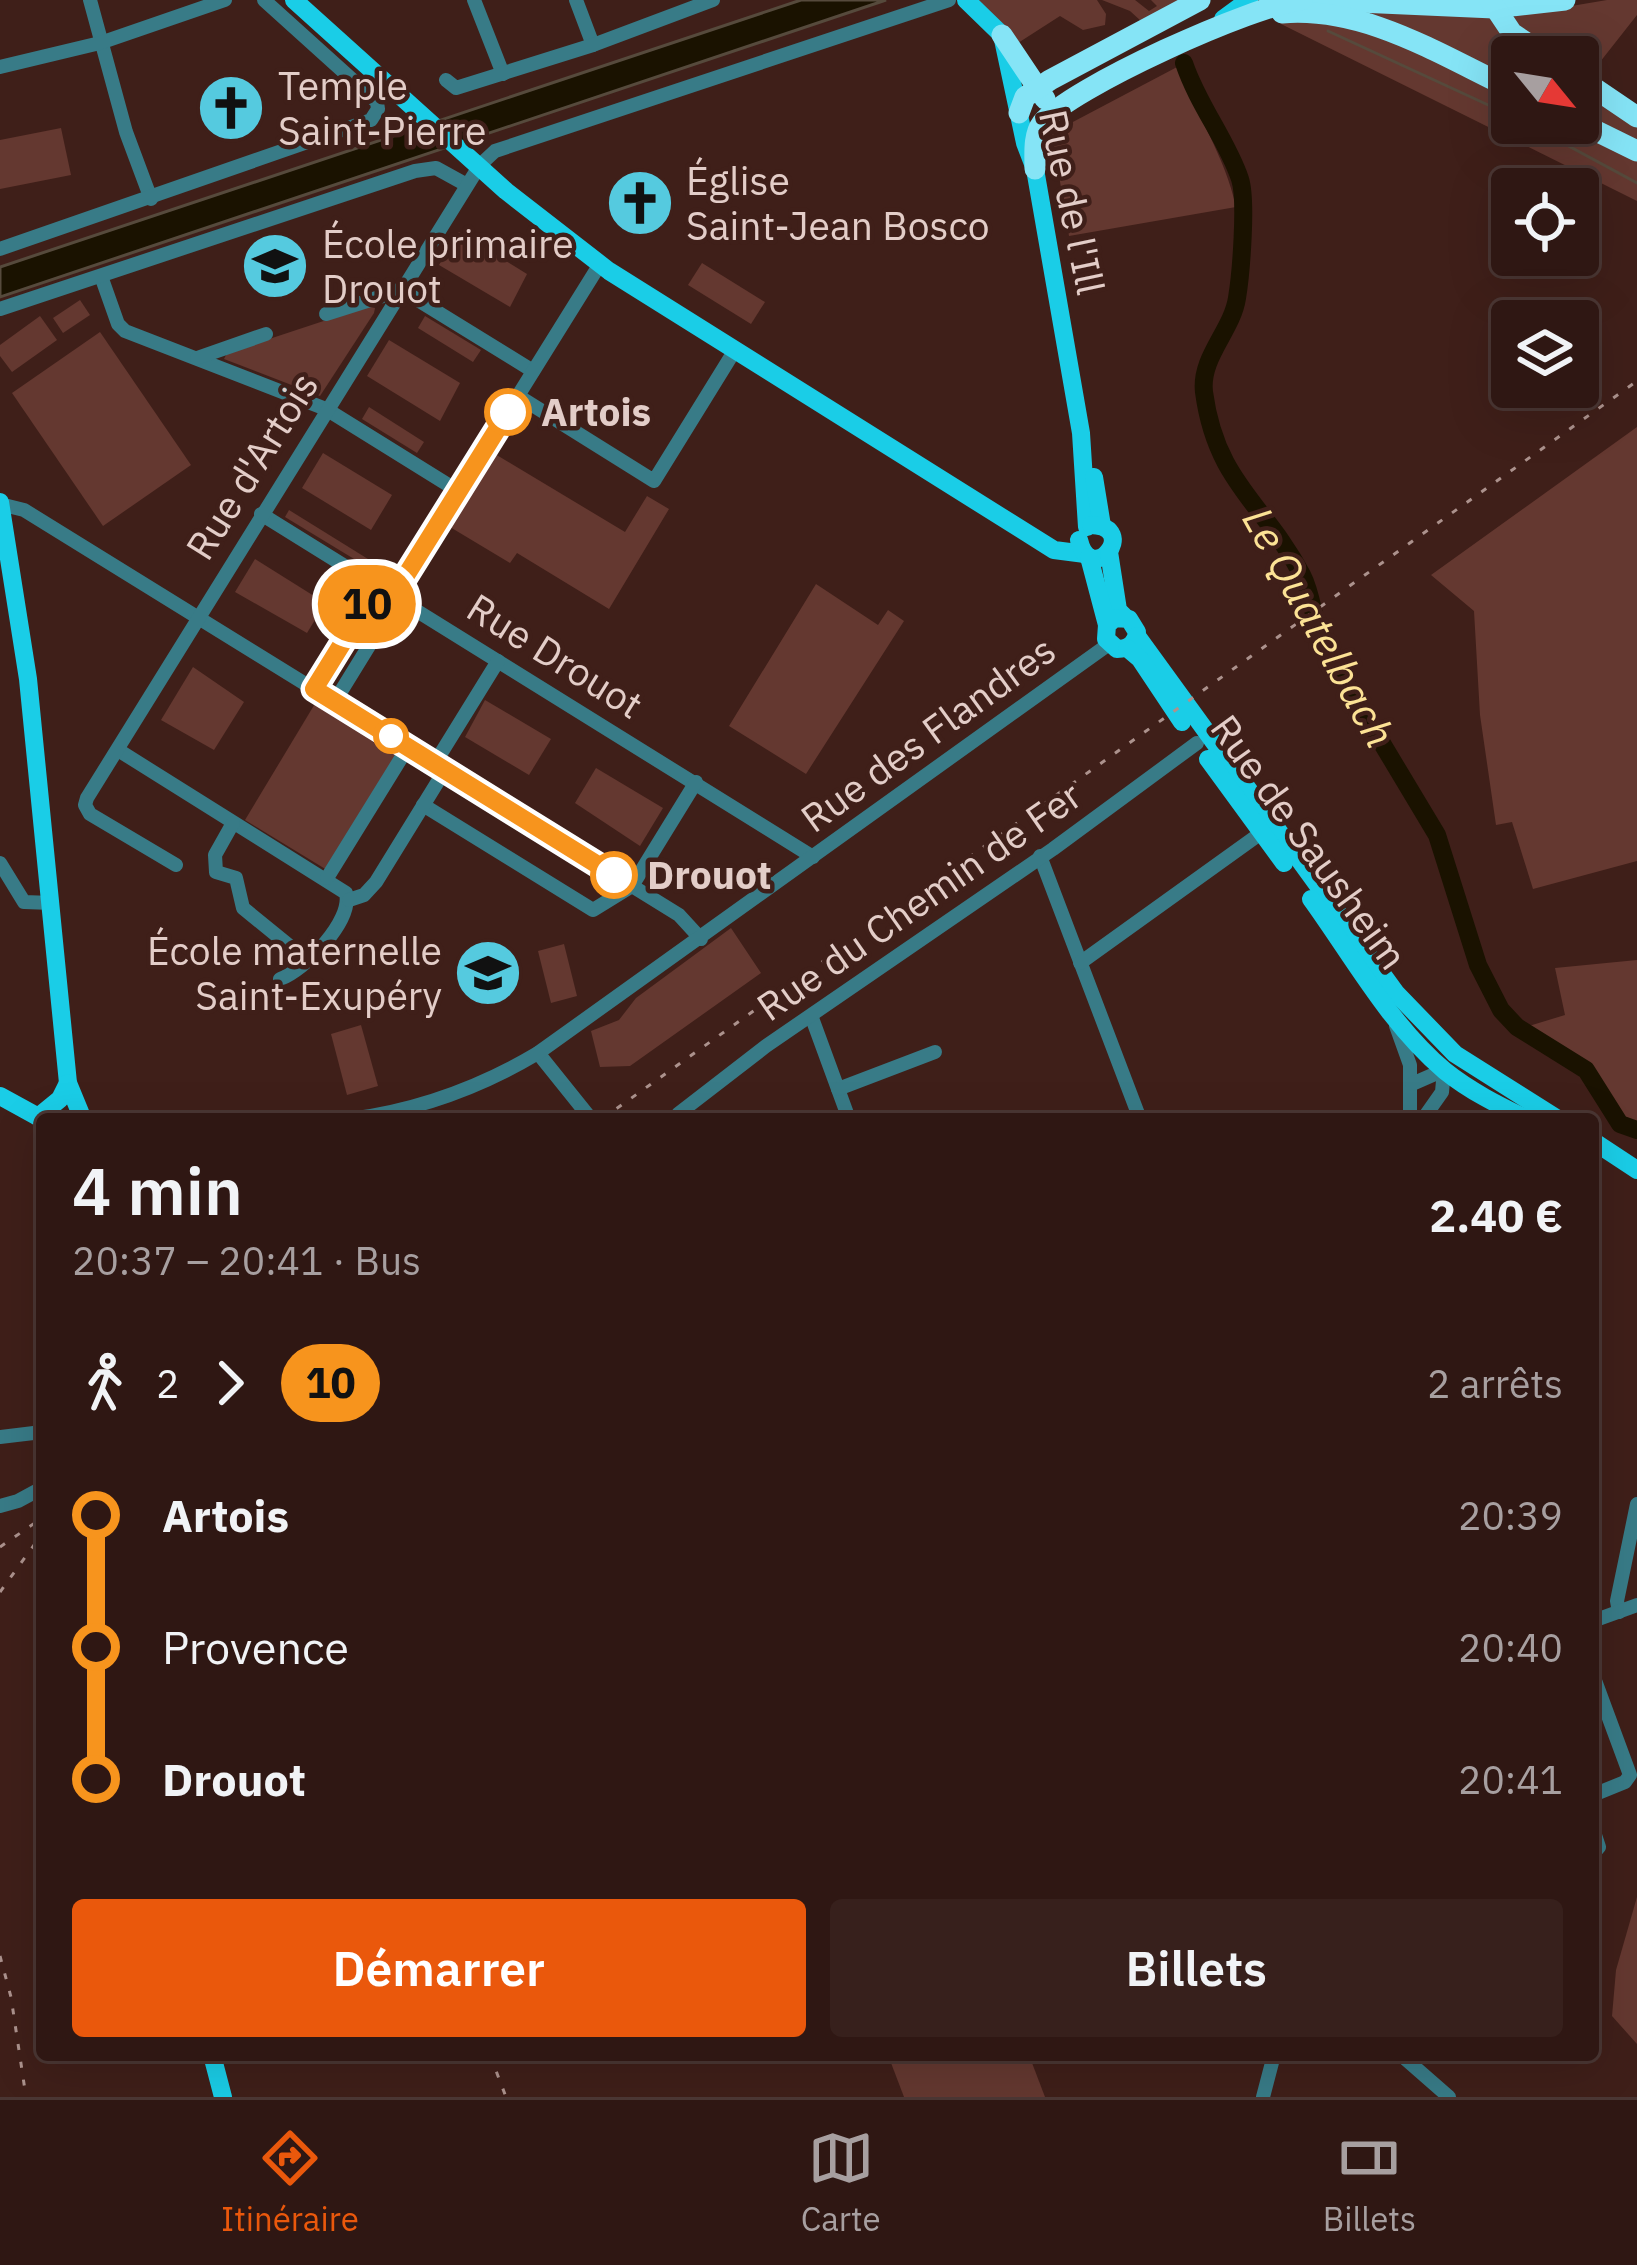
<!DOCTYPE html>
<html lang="fr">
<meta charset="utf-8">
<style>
body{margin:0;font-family:"IBM Plex Sans",sans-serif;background:#37201c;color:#f1f3f6;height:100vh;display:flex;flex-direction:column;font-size:45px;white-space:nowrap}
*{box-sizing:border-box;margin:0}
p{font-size:39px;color:#a79fa0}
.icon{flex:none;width:66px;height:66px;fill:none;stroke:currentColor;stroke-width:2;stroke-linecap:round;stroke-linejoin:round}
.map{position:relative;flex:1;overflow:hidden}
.side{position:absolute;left:36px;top:1113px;width:1563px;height:948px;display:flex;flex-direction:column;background:#2f1713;border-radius:12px;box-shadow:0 12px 48px #0002,0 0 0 3px #4a3633}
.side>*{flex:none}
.badge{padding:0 24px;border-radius:39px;font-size:42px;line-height:78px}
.needle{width:78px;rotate:120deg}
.controls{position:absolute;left:1491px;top:36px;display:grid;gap:24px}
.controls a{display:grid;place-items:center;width:108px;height:108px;border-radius:12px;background:#2f1713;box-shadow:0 12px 48px #0002,0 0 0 3px #4a3633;font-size:60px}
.map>.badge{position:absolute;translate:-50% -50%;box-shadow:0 0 0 6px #fff}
.legs{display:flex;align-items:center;gap:18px;height:132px;padding:0 36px;font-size:39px}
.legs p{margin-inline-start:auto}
.overview{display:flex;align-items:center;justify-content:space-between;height:204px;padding:0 36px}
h1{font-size:66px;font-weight:600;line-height:90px}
.primary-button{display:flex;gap:24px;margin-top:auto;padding:24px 36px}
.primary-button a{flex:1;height:138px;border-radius:12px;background:#ea580c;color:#fff;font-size:48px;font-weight:600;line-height:138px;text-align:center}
.primary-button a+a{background:#37201c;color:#f1f3f6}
ul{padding:0 36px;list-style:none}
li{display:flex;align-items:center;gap:42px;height:132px;font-size:45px}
li i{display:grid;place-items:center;width:18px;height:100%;margin:0 15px;background:currentColor}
li i::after{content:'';width:30px;height:30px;margin:-15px;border:9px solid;border-radius:50%;background:#2f1713}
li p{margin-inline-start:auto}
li:first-child i{background:linear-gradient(#0000 50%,currentColor 0)}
li:last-child i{background:linear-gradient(currentColor 50%,#0000 0)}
.dock{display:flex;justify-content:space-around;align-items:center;height:168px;border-top:3px solid #4a3633;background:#2f1713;font-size:33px;color:#a79fa0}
.dock a{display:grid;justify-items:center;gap:6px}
.dock .current{color:#ea580c}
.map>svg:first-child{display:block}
.green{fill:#643830}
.water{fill:#1a1200;stroke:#564a3c;stroke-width:3}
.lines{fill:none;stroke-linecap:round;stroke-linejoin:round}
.stream{stroke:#564a3c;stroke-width:3}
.river{stroke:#1a1200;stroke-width:18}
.minor{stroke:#387b87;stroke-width:14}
.major{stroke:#1acde7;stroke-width:18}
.highway{stroke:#85e4f6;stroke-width:21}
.rail{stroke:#ac928d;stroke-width:3;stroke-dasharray:6 12;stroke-linecap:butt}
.line-1-casing{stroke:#fff;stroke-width:27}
.line-1{stroke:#f7941d;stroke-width:18}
.stop-1-dot{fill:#fff;stroke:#f7941d;stroke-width:6}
.labels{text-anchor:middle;stroke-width:9;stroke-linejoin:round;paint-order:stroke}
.poi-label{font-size:39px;fill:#e3cdc8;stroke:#3f1f19;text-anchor:start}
.street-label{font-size:39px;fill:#e3cdc8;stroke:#3f1f19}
.stop-label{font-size:39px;font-weight:bold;fill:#e3cdc8;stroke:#3f1f19;text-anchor:start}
.water-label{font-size:42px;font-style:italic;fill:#fce295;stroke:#3f1f19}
</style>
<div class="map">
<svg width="1637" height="2097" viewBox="0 0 1637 2097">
<rect width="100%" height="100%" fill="#3f1f19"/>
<g class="green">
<path d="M 976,0 L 1097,0 L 1106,14 L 1105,25 L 1083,30 L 1060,16 L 1018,43 Z"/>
<path d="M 1102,0 L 1135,0 L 1149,11 L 1157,6 L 1151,0 L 1183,0 L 1141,21 L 1130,11 Z"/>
<path d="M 1607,0 L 1637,0 L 1637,15 L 1589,76 L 1578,69 L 1578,57 L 1560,57 L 1513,25 L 1512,18 L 1518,15 Z"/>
<path d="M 1371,10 L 1490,15 L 1536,57 L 1512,57 L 1512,84 L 1371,15 Z"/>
<path d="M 1287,16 L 1361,26 L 1512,97 L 1512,123 L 1565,123 L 1637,158 L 1637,201 L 1279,23 Z"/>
<path d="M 1179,66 C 1196,115 1225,156 1236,207 L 1069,236 L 1052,133 Z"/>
<path d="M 1578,85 L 1637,125 L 1637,146 L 1578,117 Z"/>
<path d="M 61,128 L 71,175 L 0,189 L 0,140 Z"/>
<path d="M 459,232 L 527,274 L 510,307 L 439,265 Z"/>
<path d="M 702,263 L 765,302 L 751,324 L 688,285 Z"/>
<path d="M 80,300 L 90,315 L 63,333 L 53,318 Z"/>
<path d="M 369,306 L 375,308 L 374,313 L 320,396 L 224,359 L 227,353 Z"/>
<path d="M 40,316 L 57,340 L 12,372 L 0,356 L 0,345 Z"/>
<path d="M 425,316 L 481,350 L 473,362 L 418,328 Z"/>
<path d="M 100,332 L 191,465 L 103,526 L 12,393 Z"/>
<path d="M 389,340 L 460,383 L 440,421 L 367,376 Z"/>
<path d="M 369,407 L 424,442 L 417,453 L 362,419 Z"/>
<path d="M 1637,427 L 1637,861 L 1533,889 L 1512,822 L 1496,825 L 1480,715 L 1474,611 L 1431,575 Z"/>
<path d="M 323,453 L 392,495 L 371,530 L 302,488 Z"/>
<path d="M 495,454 L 625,532 L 647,496 L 669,509 L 609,609 L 517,553 L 510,563 L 450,527 Z"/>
<path d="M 289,510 L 368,559 L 364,565 L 285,517 Z"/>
<path d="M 255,559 L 322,601 L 324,605 L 307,633 L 235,592 Z"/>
<path d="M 816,584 L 878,625 L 888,610 L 904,621 L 806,774 L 729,726 Z"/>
<path d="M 193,667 L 244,702 L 214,750 L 161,720 Z"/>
<path d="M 485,700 L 551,739 L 529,775 L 465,737 Z"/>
<path d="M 316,702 L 399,752 L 327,870 L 245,820 Z"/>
<path d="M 596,768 L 663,808 L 640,846 L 575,803 Z"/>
<path d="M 731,928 L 761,973 L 630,1066 L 600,1067 L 591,1031 L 619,1020 L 636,998 Z"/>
<path d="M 564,944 L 577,996 L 551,1003 L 538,951 Z"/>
<path d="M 1637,960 L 1637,1122 L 1623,1120 L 1591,1066 L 1522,1028 L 1565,1015 L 1555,968 Z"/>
<path d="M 361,1025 L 378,1086 L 347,1095 L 331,1034 Z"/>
<path d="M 1637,1897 L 1637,2044 L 1612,2016 L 1616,1970 Z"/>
<path d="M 888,2055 L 1029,2055 L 1045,2097 L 904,2097 Z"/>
</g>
<path class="water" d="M 801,0 L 886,0 L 0,297 L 0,267 Z"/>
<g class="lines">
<g class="stream">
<path d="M 1328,31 L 1512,116"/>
<path d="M 1526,123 L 1637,183"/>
</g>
<path class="river" d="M 1184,63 C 1198,105 1227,140 1240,179 C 1247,200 1241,274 1237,298 C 1232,331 1200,357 1204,392 C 1216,483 1265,504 1302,575 C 1313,596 1313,622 1323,645 L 1437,835 L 1478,965 L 1501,1010 L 1517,1027 L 1586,1070 L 1620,1124 L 1637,1130"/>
<g class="minor">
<path d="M 90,0 L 126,132 L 151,199"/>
<path d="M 474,0 L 503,74"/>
<path d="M 576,0 L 593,45"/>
<path d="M 0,67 L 100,43 L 225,0"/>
<path d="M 446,80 L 456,88 L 593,45 L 713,0"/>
<path d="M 0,249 L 371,120 L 378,109 L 377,102 L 264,0"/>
<path d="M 101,276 L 118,324 L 125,331 L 326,409 L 458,491"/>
<path d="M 400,289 L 533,371"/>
<path d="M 0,309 L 415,171 L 436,168 L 465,184"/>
<path d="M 326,314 L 386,295 L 394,298"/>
<path d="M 197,358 L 266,334"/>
<path d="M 518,396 L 654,481 L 735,350"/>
<path d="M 0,504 L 24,510 L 679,915 L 701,939"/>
<path d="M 261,514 L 813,857"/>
<path d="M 314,689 L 368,602 L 400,585 L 600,264"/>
<path d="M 335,701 L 388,615 L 391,593"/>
<path d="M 118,750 L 346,893 C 353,921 305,970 280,979"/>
<path d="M 435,763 L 498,661"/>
<path d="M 423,805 L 593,910 L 632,886 L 696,782"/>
<path d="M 233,823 L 215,855 L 216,872 L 236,878 L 243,908 L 308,961"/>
<path d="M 1040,856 L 1140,1119"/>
<path d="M 0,863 L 24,902 L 52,903"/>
<path d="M 176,865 L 90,814 L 85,805 L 87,798 L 480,165 L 495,151 L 949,0"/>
<path d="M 327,878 L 408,747"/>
<path d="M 349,900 L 364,895 L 376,882 L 445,770"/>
<path d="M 1080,963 L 1261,833"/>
<path d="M 812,1018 L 849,1119"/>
<path d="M 1396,1026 L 1410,1065 L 1410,1119"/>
<path d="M 538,1053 L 591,1119"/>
<path d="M 1412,1084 L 1444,1070"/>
<path d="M 838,1089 L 935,1052"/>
<path d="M 678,1114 L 766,1046 L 1053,849 L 1197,743"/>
<path d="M 350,1119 C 419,1110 479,1088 538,1053 L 1109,644"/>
<path d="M 1423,1119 L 1442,1092 L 1444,1070"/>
<path d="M 0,1437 L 42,1432"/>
<path d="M 0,1506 L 18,1501 L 42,1488"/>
<path d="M 1619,1612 L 1617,1601 L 1637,1504"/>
<path d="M 1593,1621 L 1637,1605"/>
<path d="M 1593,1675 L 1630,1775 L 1625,1782 L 1593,1795"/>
<path d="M 1593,1829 L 1599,1847 L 1593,1854"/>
<path d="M 1401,2055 L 1449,2097"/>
<path d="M 1263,2097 L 1274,2055"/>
</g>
<g class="major">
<path d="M 294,0 L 506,191 L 609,271 L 1054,550 L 1085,554"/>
<path d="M 966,0 L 1002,35 L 1025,143 L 1035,169 L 1081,433 L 1087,527"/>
<path d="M 1223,19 L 1249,0"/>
<path d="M 1094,477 L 1102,526"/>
<path d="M 0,502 L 28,679 L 68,1083 L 82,1117"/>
<path d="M 1079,540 C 1091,589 1141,527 1091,525"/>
<path d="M 1109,552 L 1118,610 L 1125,617"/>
<path d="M 1089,557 L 1107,625 L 1106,639 L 1117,649 C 1129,649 1136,643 1137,632 L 1129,619 L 1115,618 L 1107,625"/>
<path d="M 1137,636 L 1396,993 L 1455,1054 L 1558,1119"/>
<path d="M 1127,648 L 1140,659 L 1182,722"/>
<path d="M 1208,759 L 1284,863"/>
<path d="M 1311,899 C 1353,957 1390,1025 1445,1071 C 1470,1091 1498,1105 1527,1119"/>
<path d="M 0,1096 L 42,1119"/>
<path d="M 38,1117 L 60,1099 L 68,1083"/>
<path d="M 1593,1141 L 1637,1170"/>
<path d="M 212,2055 L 223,2097"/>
</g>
<g class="highway">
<path d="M 1314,0 L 1494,8 L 1565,0"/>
<path d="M 1490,0 L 1512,33 L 1548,57"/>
<path d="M 1282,13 C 1365,6 1440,55 1512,89"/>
<path d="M 1002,35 L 1045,99"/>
<path d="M 1578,77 L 1637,117"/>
<path d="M 1019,113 L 1025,97 L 1050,80 L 1200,0"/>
<path d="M 1578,122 L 1637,151"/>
<path d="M 1035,169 C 1035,155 1033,135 1042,123 C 1069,88 1256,4 1302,0"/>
</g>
<g class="rail">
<path d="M 602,1119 L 1637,381"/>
<path d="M 0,1547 L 42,1518"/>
<path d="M 0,1592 L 42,1534"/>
<path d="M 0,1956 L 11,1997 L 26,2097"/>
<path d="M 490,2055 L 506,2097"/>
</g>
</g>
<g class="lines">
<defs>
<path id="line-1" d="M 508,412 L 400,585 L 368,602 L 314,689 L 614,875"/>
</defs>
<use href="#line-1" class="line-1-casing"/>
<use href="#line-1" class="line-1"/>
</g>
<defs>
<symbol id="church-disc" viewBox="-11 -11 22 22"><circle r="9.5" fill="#55cadf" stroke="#3f1f19"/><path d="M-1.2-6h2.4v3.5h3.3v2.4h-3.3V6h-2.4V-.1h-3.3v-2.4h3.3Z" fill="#111"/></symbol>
<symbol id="school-disc" viewBox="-11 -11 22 22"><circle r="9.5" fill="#55cadf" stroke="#3f1f19"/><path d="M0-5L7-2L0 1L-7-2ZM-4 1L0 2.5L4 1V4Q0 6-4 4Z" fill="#111"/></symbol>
</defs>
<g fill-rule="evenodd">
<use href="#church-disc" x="193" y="70" width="76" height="76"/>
<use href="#church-disc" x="602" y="165" width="76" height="76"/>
<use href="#school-disc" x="237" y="228" width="76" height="76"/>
<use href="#school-disc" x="450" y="935" width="76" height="76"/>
</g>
<g class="stop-1-dot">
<circle cx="508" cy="412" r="21"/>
<circle cx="391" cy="736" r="15"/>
<circle cx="614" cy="875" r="21"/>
</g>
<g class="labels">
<g class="poi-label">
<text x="278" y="100">Temple<tspan x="278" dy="45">Saint-Pierre</tspan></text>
<text x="686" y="195">Église<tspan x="686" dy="45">Saint-Jean Bosco</tspan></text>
<text x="322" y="258">École primaire<tspan x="322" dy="45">Drouot</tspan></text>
<text x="442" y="965" text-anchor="end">École maternelle<tspan x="442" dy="45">Saint-Exupéry</tspan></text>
</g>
<g class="street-label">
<text transform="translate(1072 202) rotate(78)" y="14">Rue de l'Ill</text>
<text transform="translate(252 466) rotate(-58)" y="14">Rue d'Artois</text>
<text transform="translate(555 656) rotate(32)" y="14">Rue Drouot</text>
<text transform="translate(928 734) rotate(-36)" y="14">Rue des Flandres</text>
<text transform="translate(1309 842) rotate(54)" y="14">Rue de Sausheim</text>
<text transform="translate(919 901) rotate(-35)" y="14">Rue du Chemin de Fer</text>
</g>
<g class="stop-label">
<text x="541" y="426">Artois</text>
<text x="647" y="889">Drouot</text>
</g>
<g class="water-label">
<text transform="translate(1319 627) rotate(61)" y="15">Le Quatelbach</text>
</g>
</g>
</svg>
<div class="controls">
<a><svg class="needle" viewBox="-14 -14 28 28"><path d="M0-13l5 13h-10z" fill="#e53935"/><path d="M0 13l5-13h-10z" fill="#a79fa0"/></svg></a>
<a><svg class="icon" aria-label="locate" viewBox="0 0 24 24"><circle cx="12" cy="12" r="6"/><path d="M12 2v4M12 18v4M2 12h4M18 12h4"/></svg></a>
<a><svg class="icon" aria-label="layers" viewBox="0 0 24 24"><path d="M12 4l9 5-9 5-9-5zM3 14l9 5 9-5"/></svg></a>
</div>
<b class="badge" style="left:367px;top:604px;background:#f7941d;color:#111">10</b>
<section class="side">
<div class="overview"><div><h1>4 min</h1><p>20:37 – 20:41 · Bus</p></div><b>2.40 €</b></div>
<div class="legs"><svg class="icon" aria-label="walk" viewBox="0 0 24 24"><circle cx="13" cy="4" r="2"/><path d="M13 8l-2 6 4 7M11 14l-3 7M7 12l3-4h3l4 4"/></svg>2<svg class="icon" aria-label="forward" viewBox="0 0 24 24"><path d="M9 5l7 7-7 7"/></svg><b class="badge" style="background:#f7941d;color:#111">10</b><p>2 arrêts</p></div>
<ul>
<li><i style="color:#f7941d"></i><b>Artois</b><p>20:39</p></li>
<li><i style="color:#f7941d"></i><span>Provence</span><p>20:40</p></li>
<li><i style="color:#f7941d"></i><b>Drouot</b><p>20:41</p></li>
</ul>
<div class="primary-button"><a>Démarrer</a><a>Billets</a></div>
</section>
</div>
<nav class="dock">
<a class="current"><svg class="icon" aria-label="directions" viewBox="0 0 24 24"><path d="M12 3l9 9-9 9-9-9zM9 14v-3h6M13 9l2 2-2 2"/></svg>Itinéraire</a>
<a><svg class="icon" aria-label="map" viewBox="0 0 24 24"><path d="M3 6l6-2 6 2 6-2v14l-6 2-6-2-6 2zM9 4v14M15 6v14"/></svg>Carte</a>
<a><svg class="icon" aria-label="tickets" viewBox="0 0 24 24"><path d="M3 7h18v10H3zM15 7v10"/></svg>Billets</a>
</nav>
